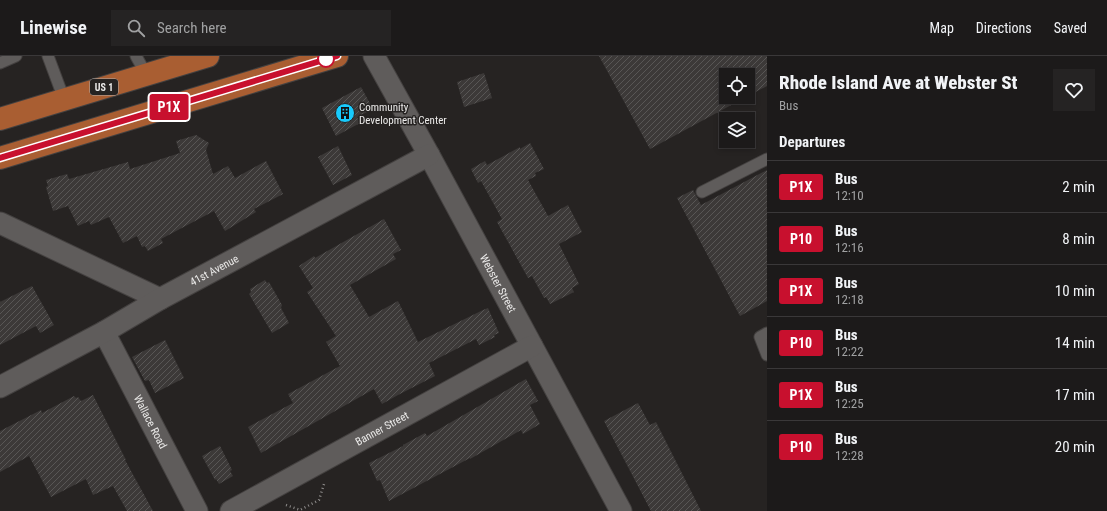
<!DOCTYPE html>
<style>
body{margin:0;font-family:"Roboto Condensed",sans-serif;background:#252323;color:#f1f3f6;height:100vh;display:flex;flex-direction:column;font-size:15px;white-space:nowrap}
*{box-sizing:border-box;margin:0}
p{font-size:13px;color:#a0a1a2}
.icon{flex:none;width:22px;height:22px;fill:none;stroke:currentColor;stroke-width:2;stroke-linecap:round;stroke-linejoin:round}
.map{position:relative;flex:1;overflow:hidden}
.side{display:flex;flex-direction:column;background:#1c1a1a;width:340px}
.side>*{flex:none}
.badge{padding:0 8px;border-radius:3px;font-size:14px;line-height:26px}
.tools{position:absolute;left:719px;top:12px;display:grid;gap:8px}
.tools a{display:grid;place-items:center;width:36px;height:36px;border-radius:0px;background:#1c1a1a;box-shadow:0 2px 6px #0003,0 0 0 1px #3a3839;font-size:20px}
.map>.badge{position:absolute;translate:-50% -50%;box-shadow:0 0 0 2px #fff}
h2{padding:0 12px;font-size:15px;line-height:36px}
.round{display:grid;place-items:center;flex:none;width:42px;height:42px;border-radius:0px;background:#252323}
.overview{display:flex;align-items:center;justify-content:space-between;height:68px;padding:0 12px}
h1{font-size:19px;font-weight:800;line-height:30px}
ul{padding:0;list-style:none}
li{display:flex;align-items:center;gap:12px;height:52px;padding:0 12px;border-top:1px solid #3a3839}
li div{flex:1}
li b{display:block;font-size:15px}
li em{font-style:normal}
li .badge{min-width:44px;font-weight:700;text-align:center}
header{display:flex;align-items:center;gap:24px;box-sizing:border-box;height:56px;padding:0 20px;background:#1c1a1a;border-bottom:1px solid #3a3839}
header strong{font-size:19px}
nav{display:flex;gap:22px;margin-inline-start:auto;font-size:14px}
.search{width:280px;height:36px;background:#252323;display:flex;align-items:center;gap:10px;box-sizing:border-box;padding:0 14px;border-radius:0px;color:#a0a1a2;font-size:15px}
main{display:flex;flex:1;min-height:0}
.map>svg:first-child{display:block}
.building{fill:url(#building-hatch)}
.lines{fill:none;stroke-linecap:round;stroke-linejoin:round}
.service-casing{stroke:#444140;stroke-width:13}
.minor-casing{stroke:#444140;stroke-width:23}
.primary-casing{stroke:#444140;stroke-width:24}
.path{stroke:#8e8c8b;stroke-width:2.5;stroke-dasharray:1 3;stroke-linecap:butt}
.service{stroke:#5f5c5b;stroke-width:11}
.minor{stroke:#5f5c5b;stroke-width:21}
.primary{stroke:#a95e32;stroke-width:22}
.line-casing{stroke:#fff;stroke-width:9}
.line{stroke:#c8102e;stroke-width:6}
.stop-dot{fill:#fff;stroke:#c8102e;stroke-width:2}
.labels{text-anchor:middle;stroke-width:3;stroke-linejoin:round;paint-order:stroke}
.shield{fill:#262322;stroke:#b0aead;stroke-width:1}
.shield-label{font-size:10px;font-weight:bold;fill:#ebeae9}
.poi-label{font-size:11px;fill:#ebeae9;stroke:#262322;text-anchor:start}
.street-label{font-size:11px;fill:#ebeae9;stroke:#262322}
</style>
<header>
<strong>Linewise</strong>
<div class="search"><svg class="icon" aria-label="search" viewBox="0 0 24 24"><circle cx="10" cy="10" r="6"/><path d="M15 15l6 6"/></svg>Search here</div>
<nav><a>Map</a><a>Directions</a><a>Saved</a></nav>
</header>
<main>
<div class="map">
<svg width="767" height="455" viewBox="0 0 767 455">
<defs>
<pattern id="building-hatch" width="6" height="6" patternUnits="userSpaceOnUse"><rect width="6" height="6" fill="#3c3938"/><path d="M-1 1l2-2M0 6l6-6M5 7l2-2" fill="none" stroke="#585655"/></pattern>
</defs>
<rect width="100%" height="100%" fill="#262322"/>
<g class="building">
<path d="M 599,0 L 767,0 L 767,30 L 748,40 L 748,19 L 726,19 L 726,41 L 746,41 L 650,93 Z"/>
<path d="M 484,17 L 492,42 L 464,51 L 457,26 Z"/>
<path d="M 361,31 L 373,53 L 357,61 L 360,67 L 336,80 L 322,52 Z"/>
<path d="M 196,79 L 209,87 L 206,94 L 213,118 L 228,110 L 235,122 L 266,105 L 283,138 L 254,153 L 256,156 L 225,175 L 214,155 L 161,183 L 163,187 L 148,195 L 145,190 L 142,191 L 137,180 L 123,187 L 109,161 L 91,169 L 89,165 L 78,170 L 68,150 L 53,155 L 46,131 L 48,130 L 46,124 L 67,118 L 69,123 L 128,106 L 130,113 L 180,97 L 176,85 Z"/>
<path d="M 530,87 L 544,113 L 535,117 L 536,120 L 528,124 L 548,160 L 568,149 L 582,176 L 559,188 L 579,228 L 572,232 L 574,236 L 550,248 L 546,241 L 544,242 L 532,220 L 528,222 L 497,166 L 502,163 L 481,125 L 478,127 L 471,113 L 485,105 L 487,109 L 520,91 L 520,93 Z"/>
<path d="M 338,90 L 352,119 L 333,129 L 318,101 Z"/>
<path d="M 767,114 L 767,245 L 740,260 L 677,142 L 693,134 L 701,149 Z"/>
<path d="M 384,163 L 401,194 L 393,198 L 396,203 L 350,229 L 369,261 L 398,245 L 418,286 L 483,254 L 488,252 L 499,277 L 494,279 L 495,281 L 479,289 L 476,283 L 429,307 L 435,320 L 398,339 L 382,348 L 374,333 L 261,397 L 248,371 L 293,347 L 288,338 L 340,310 L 326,286 L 336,280 L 307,236 L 313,232 L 299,210 L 314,200 L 315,202 Z"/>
<path d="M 265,224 L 267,227 L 269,226 L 282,249 L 281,252 L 289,267 L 272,277 L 249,238 L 251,236 L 250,233 Z"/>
<path d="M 32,230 L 54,269 L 40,277 L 36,270 L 0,289 L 0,246 Z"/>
<path d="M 165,284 L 184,322 L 155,337 L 149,324 L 145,325 L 132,301 Z"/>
<path d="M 526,323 L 538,345 L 530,349 L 540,368 L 523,378 L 521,374 L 470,403 L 470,402 L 389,445 L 380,424 L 377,425 L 369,407 L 403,390 L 403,389 L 425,377 L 427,380 Z"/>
<path d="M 93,339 L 126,404 L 125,404 L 153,455 L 127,455 L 113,430 L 93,439 L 86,423 L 51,441 L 29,400 L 0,416 L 0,375 L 41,354 L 42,357 L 74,340 L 76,342 L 78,341 L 81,345 Z"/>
<path d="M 638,347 L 650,369 L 656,366 L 701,455 L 651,455 L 604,365 Z"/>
<path d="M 220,390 L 232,414 L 230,415 L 233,420 L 219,428 L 216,423 L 215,424 L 202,400 Z"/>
</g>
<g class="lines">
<defs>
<g id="service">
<path d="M 48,0 L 64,43"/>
<path d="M 136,0 L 146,18"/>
<path d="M 0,7 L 16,0"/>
<path d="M 702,136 L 767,103"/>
<path d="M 767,277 L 760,281 L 767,299"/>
</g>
<g id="minor">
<path id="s1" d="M 374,0 L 429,99 L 621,455"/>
<path d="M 0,167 L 160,243"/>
<path id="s2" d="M 104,276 L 197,455"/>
<path id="s3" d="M 0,331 L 104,276 L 160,243 L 429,99"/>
<path id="s4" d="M 231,455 L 532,290"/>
</g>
<g id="primary">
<path d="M 0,63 L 208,0"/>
<path d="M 0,102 L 337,0"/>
</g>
</defs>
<use href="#service" class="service-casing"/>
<use href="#minor" class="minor-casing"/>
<use href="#primary" class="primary-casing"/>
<path class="path" d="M 286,449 L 300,454 L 319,444 L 324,428"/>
<use href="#service" class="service"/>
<use href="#minor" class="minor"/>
<use href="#primary" class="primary"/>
</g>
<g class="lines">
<defs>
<path id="line" d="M 0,102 L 337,0"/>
</defs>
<use href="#line" class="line-casing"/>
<use href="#line" class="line"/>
</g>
<defs>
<symbol id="building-disc" viewBox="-11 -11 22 22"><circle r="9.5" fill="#18cafc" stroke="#262322"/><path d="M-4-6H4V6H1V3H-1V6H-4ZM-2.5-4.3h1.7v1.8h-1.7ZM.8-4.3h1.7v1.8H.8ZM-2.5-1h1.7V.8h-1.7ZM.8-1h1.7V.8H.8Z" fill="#111"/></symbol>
</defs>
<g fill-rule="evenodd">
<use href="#building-disc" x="334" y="46" width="22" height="22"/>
</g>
<circle class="stop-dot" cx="326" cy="3" r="8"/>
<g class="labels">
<rect class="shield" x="90" y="23" width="28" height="16" rx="3"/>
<g class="shield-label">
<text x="104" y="35">US 1</text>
</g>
<g class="poi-label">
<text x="359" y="55">Community<tspan x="359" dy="13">Development Center</tspan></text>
</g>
<g class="street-label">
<text dy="4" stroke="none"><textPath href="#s3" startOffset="244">41st Avenue</textPath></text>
<text dy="4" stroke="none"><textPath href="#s1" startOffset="259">Webster Street</textPath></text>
<text dy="4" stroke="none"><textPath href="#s2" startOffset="101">Wallace Road</textPath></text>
<text dy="4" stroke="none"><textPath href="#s4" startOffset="172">Banner Street</textPath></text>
</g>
</g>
</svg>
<div class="tools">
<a><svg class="icon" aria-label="locate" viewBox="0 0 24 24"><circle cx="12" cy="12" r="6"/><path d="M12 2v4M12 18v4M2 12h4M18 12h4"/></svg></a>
<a><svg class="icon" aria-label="layers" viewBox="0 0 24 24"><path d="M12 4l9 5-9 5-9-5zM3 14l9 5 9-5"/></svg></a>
</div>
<b class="badge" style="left:169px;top:51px;background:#c8102e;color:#fff">P1X</b>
</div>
<section class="side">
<div class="overview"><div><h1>Rhode Island Ave at Webster St</h1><p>Bus</p></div><a class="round"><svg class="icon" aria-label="heart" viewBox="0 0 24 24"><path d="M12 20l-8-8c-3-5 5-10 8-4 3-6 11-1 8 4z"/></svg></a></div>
<h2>Departures</h2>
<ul>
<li><span class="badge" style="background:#c8102e;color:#fff">P1X</span><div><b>Bus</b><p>12:10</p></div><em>2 min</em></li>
<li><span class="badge" style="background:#c8102e;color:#fff">P10</span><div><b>Bus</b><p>12:16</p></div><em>8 min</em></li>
<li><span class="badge" style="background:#c8102e;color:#fff">P1X</span><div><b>Bus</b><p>12:18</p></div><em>10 min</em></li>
<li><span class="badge" style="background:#c8102e;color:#fff">P10</span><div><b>Bus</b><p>12:22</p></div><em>14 min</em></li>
<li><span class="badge" style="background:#c8102e;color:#fff">P1X</span><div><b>Bus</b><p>12:25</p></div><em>17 min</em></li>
<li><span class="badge" style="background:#c8102e;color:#fff">P10</span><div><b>Bus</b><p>12:28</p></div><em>20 min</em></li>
</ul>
</section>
</main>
